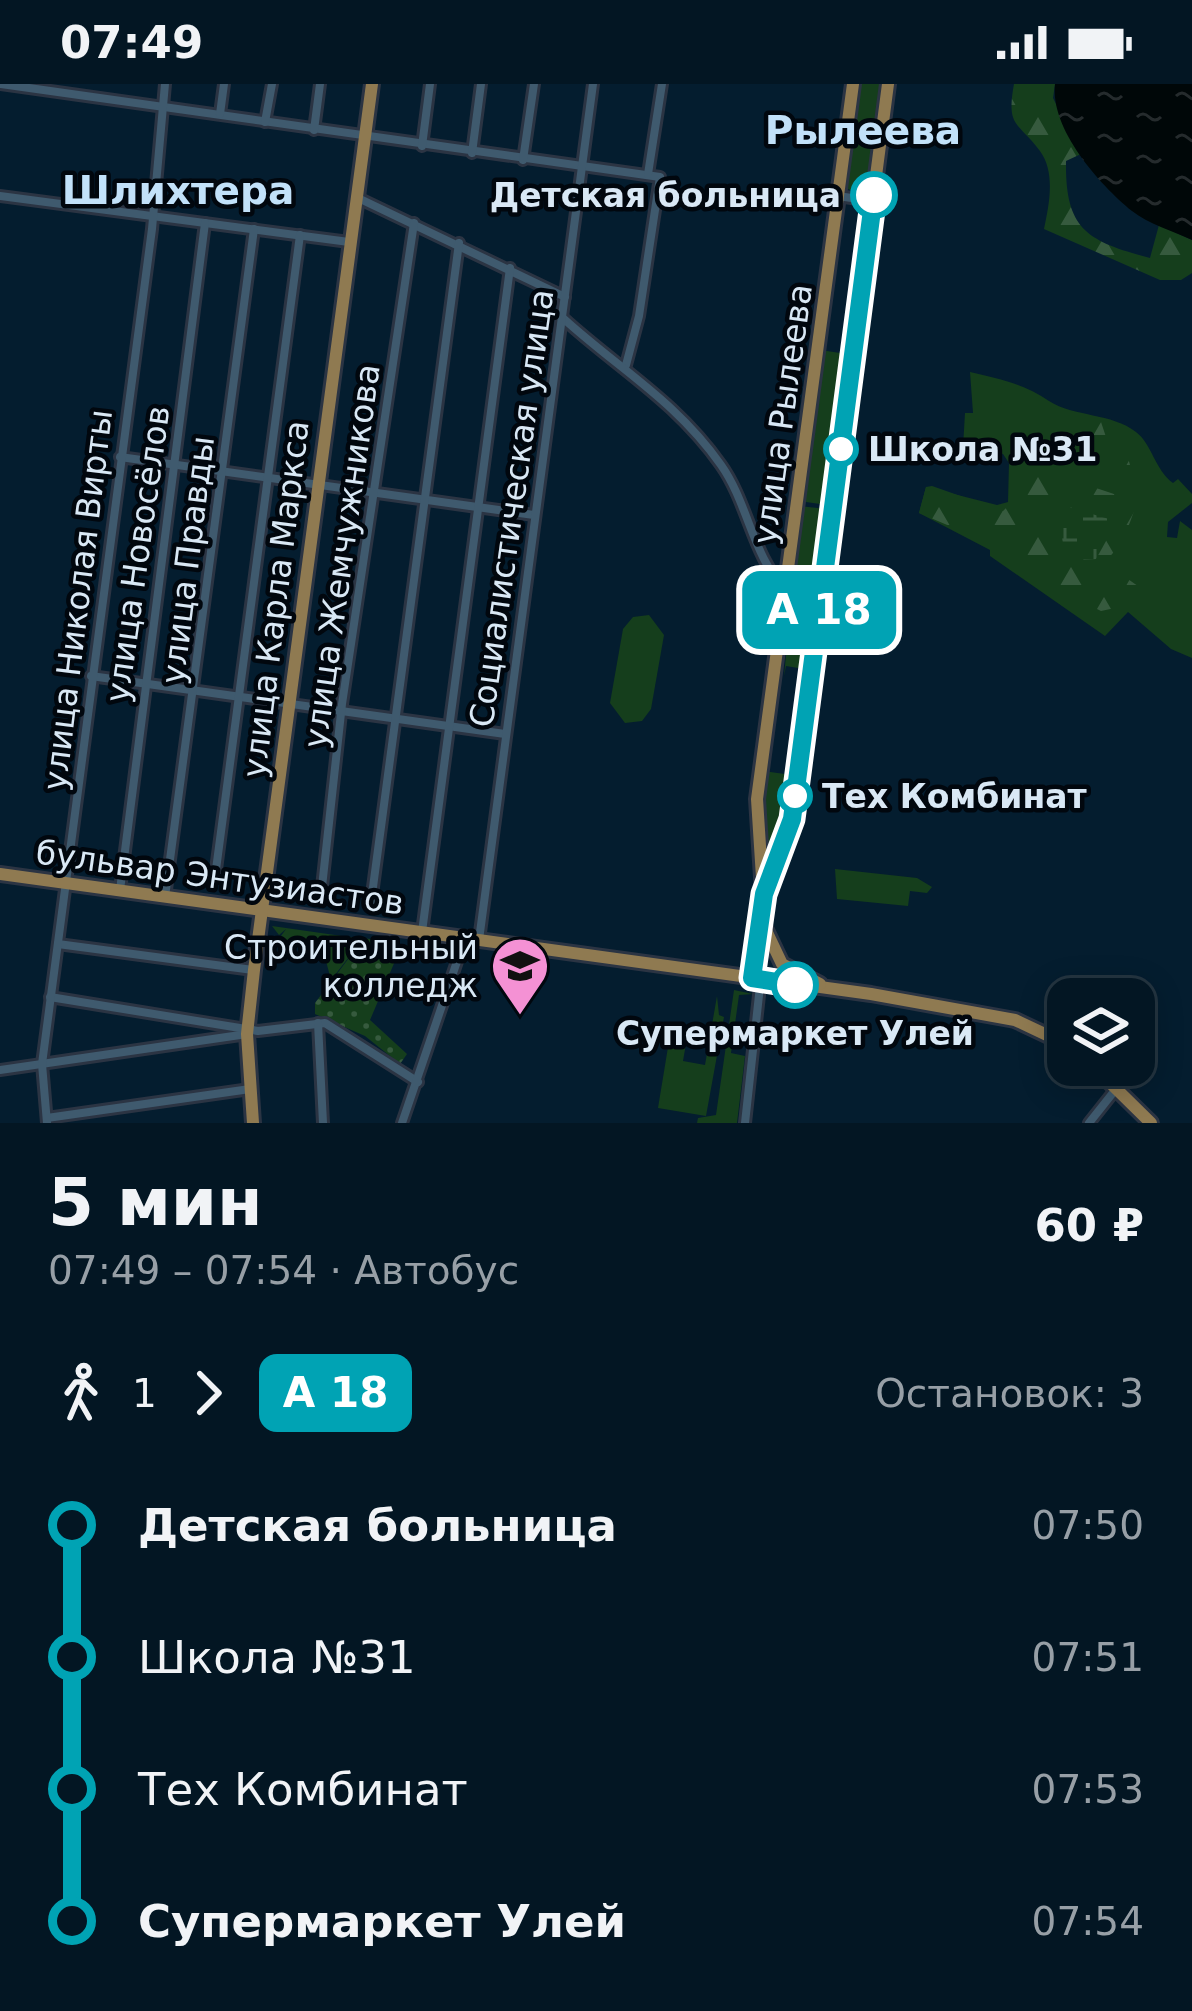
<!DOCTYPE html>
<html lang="ru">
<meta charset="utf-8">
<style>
body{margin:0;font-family:"DejaVu Sans",sans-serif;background:#112330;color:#f1f3f6;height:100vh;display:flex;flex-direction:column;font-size:45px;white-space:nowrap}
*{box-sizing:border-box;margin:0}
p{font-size:39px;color:#979fa6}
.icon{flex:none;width:66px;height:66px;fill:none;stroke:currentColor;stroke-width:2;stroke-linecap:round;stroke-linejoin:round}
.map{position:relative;height:1039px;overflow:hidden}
.panel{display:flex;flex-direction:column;background:#031623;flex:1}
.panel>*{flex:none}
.badge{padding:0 24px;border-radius:18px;font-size:42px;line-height:78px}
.buttons{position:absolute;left:1047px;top:894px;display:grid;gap:24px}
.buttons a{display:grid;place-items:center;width:108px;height:108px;border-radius:24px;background:#031623;box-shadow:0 6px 30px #0003,0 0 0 3px #243541;font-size:60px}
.map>.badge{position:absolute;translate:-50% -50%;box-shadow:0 0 0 6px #fff}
.legs{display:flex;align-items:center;gap:18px;height:132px;padding:0 48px;font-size:39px}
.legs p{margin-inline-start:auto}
.overview{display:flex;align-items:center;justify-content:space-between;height:204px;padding:0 48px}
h1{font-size:66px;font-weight:600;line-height:90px}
ul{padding:0 48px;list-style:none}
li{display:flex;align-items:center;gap:42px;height:132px;font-size:45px}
li i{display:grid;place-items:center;width:18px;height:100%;margin:0 15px;background:currentColor}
li i::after{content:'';width:30px;height:30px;margin:-15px;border:9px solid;border-radius:50%;background:#031623}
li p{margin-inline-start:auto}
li:first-child i{background:linear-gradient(#0000 50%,currentColor 0)}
li:last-child i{background:linear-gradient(currentColor 50%,#0000 0)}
.status{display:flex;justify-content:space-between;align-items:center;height:84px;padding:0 60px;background:#031623;direction:ltr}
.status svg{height:33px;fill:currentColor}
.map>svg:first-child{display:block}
.green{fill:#153e1c}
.forest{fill:url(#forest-firs)}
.wetland{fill:url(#wetland-marsh)}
.park{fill:url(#park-dots)}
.water{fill:url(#water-ripples)}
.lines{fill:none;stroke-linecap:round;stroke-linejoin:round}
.minor-casing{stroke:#2b3443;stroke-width:14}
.major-casing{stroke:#2b3443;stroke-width:18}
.minor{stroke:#3f5a6e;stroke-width:8}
.major{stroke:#8f7a51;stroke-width:12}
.line-1-casing{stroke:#fff;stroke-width:27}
.line-1{stroke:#00a3b4;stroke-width:18}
.stop-1-dot{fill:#fff;stroke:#00a3b4;stroke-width:6}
.labels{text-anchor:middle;stroke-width:9;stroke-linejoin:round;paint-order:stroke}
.stop-label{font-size:33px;font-weight:bold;fill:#d9e8f5;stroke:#01070e;text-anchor:start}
.street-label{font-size:33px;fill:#d9e8f5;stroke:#01070e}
.poi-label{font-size:33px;fill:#d9e8f5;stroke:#01070e;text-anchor:end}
.quarter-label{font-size:39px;font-weight:bold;fill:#c2e1f9;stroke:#01070e}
</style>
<div class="status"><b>07:49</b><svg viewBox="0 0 49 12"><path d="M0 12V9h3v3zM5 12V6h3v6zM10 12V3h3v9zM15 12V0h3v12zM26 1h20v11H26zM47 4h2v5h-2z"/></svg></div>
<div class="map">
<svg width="1192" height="1039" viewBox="0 0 1192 1039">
<defs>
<pattern id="forest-firs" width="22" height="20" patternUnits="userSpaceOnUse" patternTransform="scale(3)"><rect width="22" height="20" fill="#153e1c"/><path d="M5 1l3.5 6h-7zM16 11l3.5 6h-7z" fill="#365a3e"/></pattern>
<pattern id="wetland-marsh" width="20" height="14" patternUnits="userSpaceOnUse" patternTransform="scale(3)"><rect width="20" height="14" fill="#153e1c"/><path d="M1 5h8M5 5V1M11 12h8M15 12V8" fill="none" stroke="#365a3e"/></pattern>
<pattern id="park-dots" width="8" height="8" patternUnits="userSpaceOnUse" patternTransform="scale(3)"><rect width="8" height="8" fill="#153e1c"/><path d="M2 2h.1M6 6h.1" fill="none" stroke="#365a3e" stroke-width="1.8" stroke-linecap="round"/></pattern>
<pattern id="water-ripples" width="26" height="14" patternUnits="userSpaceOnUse" patternTransform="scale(3)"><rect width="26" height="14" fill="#000708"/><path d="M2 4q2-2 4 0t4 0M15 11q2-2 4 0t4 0" fill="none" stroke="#252b2d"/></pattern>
</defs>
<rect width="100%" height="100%" fill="#041d2f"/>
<g class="green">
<path d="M 855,0 L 882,0 L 868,105 L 860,110 L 843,103 Z"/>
<path d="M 820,266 L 847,270 L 827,421 L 799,417 Z"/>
<path d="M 970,288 C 1000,295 1024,300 1049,317 C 1074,333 1112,329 1136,348 C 1152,360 1155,386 1173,399 L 1178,395 L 1192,410 L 1192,419 L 1168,438 L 1167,453 L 1177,454 L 1180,437 L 1192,446 L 1192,574 L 1171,565 L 1128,528 L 1105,552 L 990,472 L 990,466 L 919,429 L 926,403 L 997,421 L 1008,418 L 1009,379 L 1003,370 L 963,363 L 965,329 L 973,329 Z"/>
<path d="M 799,422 L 827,425 L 811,514 L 790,510 Z"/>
<path d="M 791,519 L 807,521 L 813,528 L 804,585 L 786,582 L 784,592 Z"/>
<path d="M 649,531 L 664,551 L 651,625 L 642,637 L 625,639 L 610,619 L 623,545 L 633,533 Z"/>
<path d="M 763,687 L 792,691 L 785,739 L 763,799 L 759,732 Z"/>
<path d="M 835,785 L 917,794 L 932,803 L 927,809 L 910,807 L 908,822 L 837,815 Z"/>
<path d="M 272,842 L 363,855 L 331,896 L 326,877 L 297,853 L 286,857 L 281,852 L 286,845 L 279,851 Z"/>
<path d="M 734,906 L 753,910 L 739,911 L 731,969 L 745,972 L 737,1039 L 697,1039 L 698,1034 L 716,1031 Z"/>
<path d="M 717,912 L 719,931 L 724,933 L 706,1032 L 658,1024 L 670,951 L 687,954 L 683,977 L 705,981 Z"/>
</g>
<g class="forest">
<path d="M 1014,0 L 1055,0 L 1053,14 L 1081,70 L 1066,77 C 1065,145 1086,157 1150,174 L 1159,141 L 1192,156 L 1192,189 L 1181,196 L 1160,196 L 1044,145 C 1049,121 1056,89 1040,67 C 1018,37 1006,44 1014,0 Z"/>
<path d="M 1079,335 L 1083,342 L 1101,338 L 1106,353 L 1125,363 L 1130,381 L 1121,387 L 1090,362 L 1065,368 L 1069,336 Z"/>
<path d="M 1036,381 L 1045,384 L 1051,423 L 1055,394 L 1069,384 L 1087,401 L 1126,414 L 1134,427 C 1124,456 1115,479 1084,484 L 1083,491 C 1095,504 1105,512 1123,506 L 1125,493 L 1145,507 L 1129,521 L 1101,527 L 1027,490 L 978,454 L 919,429 L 926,403 L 932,402 L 1003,427 L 1026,404 Z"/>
</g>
<path class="wetland" d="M 1068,423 L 1109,435 L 1110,450 L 1096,475 L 1084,476 L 1063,459 L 1058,433 Z"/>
<path class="park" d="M 364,854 L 432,866 L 395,877 L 370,936 L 407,970 L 400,980 L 365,952 L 315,930 L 315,919 Z"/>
<path class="water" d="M 1055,0 L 1192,0 L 1192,156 C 1173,147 1148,140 1132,127 C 1099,100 1050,45 1055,0 Z"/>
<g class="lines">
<defs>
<g id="minor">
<path d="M 1,0 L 660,93 L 639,232 L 626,281"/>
<path d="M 220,30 L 224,0"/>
<path d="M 265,38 L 272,0"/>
<path d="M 314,46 L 320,0"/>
<path d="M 422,62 L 430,0"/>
<path d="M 472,69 L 481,0"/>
<path d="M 523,76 L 534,0"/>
<path d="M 648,90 L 662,0"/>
<path d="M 0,112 L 349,158"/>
<path d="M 838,112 L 872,117"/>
<path d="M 356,113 L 565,213"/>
<path d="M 564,235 C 619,285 676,317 721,381 C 748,419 753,473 785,505"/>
<path d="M 120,373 L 534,431"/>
<path d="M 91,592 L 505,650"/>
<path d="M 215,793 L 300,151"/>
<path d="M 120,806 L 205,139"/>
<path d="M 321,812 L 342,620 L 414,139"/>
<path d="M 165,813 L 254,145"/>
<path d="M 371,818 L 459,159"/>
<path d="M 422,848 L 510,184"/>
<path d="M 479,856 L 593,0"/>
<path d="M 58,860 L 253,886"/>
<path d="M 50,913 L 258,947 L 325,939 L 418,998"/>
<path d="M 318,939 L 323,1039"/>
<path d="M 0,986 L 247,950"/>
<path d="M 47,1034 L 250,1005"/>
<path d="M 47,1039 L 42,980 L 152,145 L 165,0"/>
<path d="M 402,1039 L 465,854"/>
<path d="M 745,1039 L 760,902 L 752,895"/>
<path d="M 1089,1039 L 1116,1005"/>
</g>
<g id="major">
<path d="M 0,790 L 871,910 L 1015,936 L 1068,961"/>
<path d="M 763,809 L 757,715 L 853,0"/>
<path d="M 763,840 L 782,880 L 820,900"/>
<path d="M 751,894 L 763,810 L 792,735 L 888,0"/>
<path d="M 1092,981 L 1151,1039"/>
<path d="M 253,1039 L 247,950 L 254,886 L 372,0"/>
</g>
</defs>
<use href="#minor" class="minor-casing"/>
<use href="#major" class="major-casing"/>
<use href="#minor" class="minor"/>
<use href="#major" class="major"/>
</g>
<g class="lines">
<defs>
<path id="line-1" d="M 795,901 L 752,894 L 764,810 L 792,735 L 874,111"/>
</defs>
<use href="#line-1" class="line-1-casing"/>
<use href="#line-1" class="line-1"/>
</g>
<defs>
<symbol id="university-pin" viewBox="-11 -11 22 30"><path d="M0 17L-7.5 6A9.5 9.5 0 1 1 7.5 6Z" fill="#f491d4" stroke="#01070e"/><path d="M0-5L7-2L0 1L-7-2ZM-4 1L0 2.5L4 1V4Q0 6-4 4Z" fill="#111"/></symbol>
</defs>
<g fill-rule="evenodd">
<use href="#university-pin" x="487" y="849" width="66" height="90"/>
</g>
<g class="stop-1-dot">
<circle cx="874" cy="111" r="21"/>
<circle cx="841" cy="365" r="15"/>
<circle cx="795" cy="712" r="15"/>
<circle cx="795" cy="901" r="21"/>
</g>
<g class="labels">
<g class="stop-label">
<text x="841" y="123" text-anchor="end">Детская больница</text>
<text x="868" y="377">Школа №31</text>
<text x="822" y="724">Тех Комбинат</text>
<text x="795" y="961" text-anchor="middle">Супермаркет Улей</text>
</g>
<g class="street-label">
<text transform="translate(782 330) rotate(-82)" y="12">улица Рылеева</text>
<text transform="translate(511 424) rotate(-82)" y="12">Социалистическая улица</text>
<text transform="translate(137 470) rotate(-82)" y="12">улица Новосёлов</text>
<text transform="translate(341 472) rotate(-82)" y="12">улица Жемчужникова</text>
<text transform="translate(187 476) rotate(-83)" y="12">улица Правды</text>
<text transform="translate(275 515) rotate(-83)" y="12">улица Карла Маркса</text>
<text transform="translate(77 516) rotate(-83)" y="12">улица Николая Вирты</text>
<text transform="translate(220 793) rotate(8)" y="12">бульвар Энтузиастов</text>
</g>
<g class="poi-label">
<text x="478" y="875">Строительный<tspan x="478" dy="38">колледж</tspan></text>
</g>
<g class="quarter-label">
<text x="863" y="60">Рылеева</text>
<text x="178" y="120">Шлихтера</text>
</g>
</g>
</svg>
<div class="buttons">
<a><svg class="icon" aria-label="layers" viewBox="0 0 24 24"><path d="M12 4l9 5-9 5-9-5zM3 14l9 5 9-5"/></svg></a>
</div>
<b class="badge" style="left:819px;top:526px;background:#00a3b4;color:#fff">А 18</b>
</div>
<section class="panel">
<div class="overview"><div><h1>5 мин</h1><p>07:49 – 07:54 · Автобус</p></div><b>60 ₽</b></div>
<div class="legs"><svg class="icon" aria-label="walk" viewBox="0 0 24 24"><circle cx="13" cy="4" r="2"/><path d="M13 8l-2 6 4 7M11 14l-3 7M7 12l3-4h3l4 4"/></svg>1<svg class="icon" aria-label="forward" viewBox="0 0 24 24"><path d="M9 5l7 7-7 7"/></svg><b class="badge" style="background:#00a3b4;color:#fff">А 18</b><p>Остановок: 3</p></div>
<ul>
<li><i style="color:#00a3b4"></i><b>Детская больница</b><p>07:50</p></li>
<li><i style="color:#00a3b4"></i><span>Школа №31</span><p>07:51</p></li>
<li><i style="color:#00a3b4"></i><span>Тех Комбинат</span><p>07:53</p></li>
<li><i style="color:#00a3b4"></i><b>Супермаркет Улей</b><p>07:54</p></li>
</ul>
</section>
